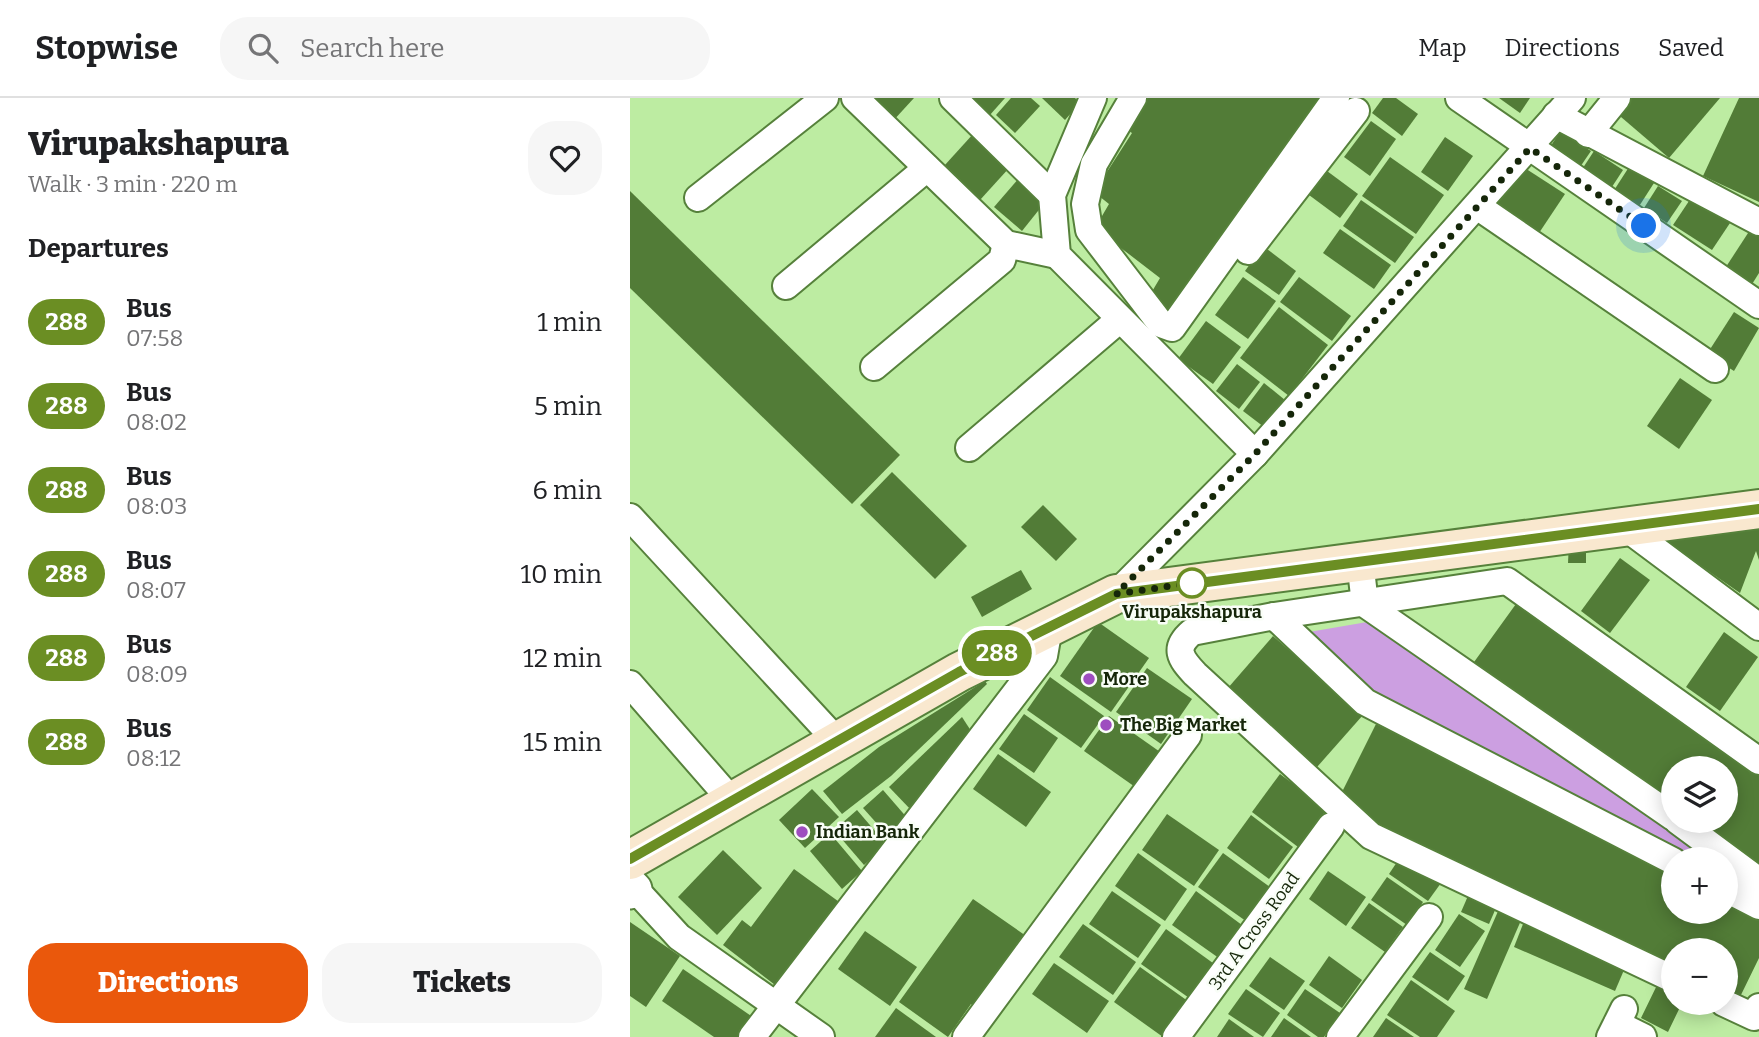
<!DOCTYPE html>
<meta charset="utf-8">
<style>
body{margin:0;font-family:Bitter,serif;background:#f6f6f6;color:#202124;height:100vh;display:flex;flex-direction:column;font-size:26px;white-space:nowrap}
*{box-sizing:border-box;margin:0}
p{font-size:23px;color:#757577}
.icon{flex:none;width:38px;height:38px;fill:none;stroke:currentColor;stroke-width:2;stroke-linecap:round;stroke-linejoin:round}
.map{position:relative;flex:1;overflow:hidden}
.drawer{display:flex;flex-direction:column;background:#fff;width:630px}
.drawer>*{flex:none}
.badge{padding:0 14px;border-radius:23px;font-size:24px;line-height:46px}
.fabs{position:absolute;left:1031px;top:658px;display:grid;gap:14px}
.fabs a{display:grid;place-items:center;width:77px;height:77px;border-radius:50%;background:#fff;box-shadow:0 4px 18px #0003;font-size:35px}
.you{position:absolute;width:35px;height:35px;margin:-18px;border:5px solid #fff;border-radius:50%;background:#1a73e8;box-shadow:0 0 0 10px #1a73e833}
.map>.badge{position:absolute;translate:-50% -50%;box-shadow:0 0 0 4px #fff}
h2{padding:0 28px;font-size:26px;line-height:63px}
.round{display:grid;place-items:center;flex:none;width:74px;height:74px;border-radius:28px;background:#f6f6f6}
.headline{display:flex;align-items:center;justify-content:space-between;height:119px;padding:0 28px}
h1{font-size:33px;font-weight:800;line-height:52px}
.primary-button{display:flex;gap:14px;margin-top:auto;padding:14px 28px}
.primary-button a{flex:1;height:80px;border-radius:28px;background:#ea580c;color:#fff;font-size:28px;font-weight:800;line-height:80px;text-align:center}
.primary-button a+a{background:#f6f6f6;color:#202124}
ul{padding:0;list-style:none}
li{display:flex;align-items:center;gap:21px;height:84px;padding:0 28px}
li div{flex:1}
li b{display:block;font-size:26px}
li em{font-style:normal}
li .badge{min-width:77px;font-weight:700;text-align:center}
header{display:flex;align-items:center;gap:42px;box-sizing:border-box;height:98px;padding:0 35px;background:#fff;border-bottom:2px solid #e0e0e0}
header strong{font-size:33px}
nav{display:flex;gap:38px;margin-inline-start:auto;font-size:24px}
.search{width:490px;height:63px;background:#f6f6f6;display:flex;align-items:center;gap:18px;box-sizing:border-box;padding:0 24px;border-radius:28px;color:#757577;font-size:26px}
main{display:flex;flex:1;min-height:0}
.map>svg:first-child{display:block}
.green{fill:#cc9fe1}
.building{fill:#527c37}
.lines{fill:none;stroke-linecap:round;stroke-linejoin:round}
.minor-casing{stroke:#56813b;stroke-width:30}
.tertiary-casing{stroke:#56813b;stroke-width:37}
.secondary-casing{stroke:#56813b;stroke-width:42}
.minor{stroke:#fff;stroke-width:26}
.tertiary{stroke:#fff;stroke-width:33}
.secondary{stroke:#f9e8cf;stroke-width:38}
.line-casing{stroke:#fff;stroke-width:16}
.line{stroke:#6b8e23;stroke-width:10}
.walk{stroke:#152609;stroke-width:7;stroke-dasharray:0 12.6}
.stop-dot{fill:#fff;stroke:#6b8e23;stroke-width:3.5}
.poi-dot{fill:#9e4ebf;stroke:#f9fef7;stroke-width:2.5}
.labels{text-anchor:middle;stroke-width:5;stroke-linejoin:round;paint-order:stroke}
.stop-label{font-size:18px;font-weight:bold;fill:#152609;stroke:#f9fef7}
.poi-label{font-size:18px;font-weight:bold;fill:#152609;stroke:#f9fef7;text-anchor:start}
.street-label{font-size:18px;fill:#152609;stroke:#f9fef7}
</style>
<header>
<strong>Stopwise</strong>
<div class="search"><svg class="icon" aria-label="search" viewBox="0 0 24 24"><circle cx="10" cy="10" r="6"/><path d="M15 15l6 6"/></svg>Search here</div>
<nav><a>Map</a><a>Directions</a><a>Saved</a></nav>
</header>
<main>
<section class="drawer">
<div class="headline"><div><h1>Virupakshapura</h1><p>Walk · 3 min · 220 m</p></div><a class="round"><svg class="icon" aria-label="heart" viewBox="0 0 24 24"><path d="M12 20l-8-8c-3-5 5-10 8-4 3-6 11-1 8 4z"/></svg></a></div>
<h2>Departures</h2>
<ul>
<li><span class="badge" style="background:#6b8e23;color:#fff">288</span><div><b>Bus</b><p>07:58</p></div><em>1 min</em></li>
<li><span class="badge" style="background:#6b8e23;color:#fff">288</span><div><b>Bus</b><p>08:02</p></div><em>5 min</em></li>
<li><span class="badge" style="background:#6b8e23;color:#fff">288</span><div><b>Bus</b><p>08:03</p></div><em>6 min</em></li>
<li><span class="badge" style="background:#6b8e23;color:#fff">288</span><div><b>Bus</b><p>08:07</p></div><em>10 min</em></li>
<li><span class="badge" style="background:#6b8e23;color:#fff">288</span><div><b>Bus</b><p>08:09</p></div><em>12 min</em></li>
<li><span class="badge" style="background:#6b8e23;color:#fff">288</span><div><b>Bus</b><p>08:12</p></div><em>15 min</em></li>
</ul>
<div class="primary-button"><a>Directions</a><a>Tickets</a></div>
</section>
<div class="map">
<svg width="1129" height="939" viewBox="0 0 1129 939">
<rect width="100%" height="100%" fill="#bdeca2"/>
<path class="green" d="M 749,522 L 1082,761 L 1049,761 L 739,599 L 679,534 Z"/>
<g class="building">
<path d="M 237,0 L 284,0 L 262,24 Z"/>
<path d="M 340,0 L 375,0 L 359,18 Z"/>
<path d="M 381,0 L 401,0 L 410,8 L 385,35 L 366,17 Z"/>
<path d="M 412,0 L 445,0 L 450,5 L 435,22 Z"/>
<path d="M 513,0 L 693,0 L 538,221 L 517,202 L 530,180 L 465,130 L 479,106 L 464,94 L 502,35 L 493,29 Z"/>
<path d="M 753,0 L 766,0 L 788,16 L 772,38 L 742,15 Z"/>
<path d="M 869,0 L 900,0 L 890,15 Z"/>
<path d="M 995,0 L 1090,0 L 1039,60 L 984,13 Z"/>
<path d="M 1109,0 L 1129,0 L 1129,104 L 1073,78 Z"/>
<path d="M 741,23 L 766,41 L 740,78 L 714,59 Z"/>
<path d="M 930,34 L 961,53 L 948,72 L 918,52 Z"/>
<path d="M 344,35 L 380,69 L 350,102 L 314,68 Z"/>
<path d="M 815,39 L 843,58 L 818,93 L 791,74 Z"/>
<path d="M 964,53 L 993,72 L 978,95 L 949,76 Z"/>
<path d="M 760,59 L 814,97 L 786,136 L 732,98 Z"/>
<path d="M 890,67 L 935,96 L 907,138 L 863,109 Z"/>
<path d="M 999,69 L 1024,85 L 1006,113 L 981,97 Z"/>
<path d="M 697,73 L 728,96 L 710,120 L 679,97 Z"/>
<path d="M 389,80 L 416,103 L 392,133 L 364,109 Z"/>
<path d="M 1028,88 L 1052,103 L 1037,125 L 1014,110 Z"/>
<path d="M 0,93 L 270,357 L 222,406 L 0,190 Z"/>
<path d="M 1061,100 L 1100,125 L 1082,152 L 1043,127 Z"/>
<path d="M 731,102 L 784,139 L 765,165 L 713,128 Z"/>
<path d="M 710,131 L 761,167 L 744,191 L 693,155 Z"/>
<path d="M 1120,132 L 1129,138 L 1129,175 L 1119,191 L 1092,175 Z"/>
<path d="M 633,148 L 666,173 L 649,197 L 615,173 Z"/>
<path d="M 613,179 L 646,203 L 618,241 L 585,217 Z"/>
<path d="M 669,179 L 721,218 L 702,243 L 650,204 Z"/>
<path d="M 649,209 L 698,247 L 659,298 L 610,260 Z"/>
<path d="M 1104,214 L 1129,230 L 1104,273 L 1077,256 Z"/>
<path d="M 576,223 L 611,249 L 583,286 L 548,261 Z"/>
<path d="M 607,266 L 630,284 L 609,311 L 586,293 Z"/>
<path d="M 1050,280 L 1082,302 L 1049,351 L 1017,328 Z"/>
<path d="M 634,285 L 655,302 L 634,329 L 613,313 Z"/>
<path d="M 262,374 L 337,448 L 305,481 L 230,407 Z"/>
<path d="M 413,407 L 447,441 L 426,463 L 391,429 Z"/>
<path d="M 1129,425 L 1129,462 L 1126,453 L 1110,495 L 1025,436 Z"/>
<path d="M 939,444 L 956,444 L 956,465 L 938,465 Z"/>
<path d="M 990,460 L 1020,482 L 980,535 L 951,513 Z"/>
<path d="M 391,472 L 402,491 L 352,519 L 341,499 Z"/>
<path d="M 891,499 L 1129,669 L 1129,778 L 1052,723 L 1096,723 L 1096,670 L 1043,670 L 1043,716 L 839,571 Z"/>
<path d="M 468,524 L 519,560 L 481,614 L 430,578 Z"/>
<path d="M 1094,534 L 1128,559 L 1090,613 L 1056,589 Z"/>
<path d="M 643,538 L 733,617 L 680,677 L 591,598 Z"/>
<path d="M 517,570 L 562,601 L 531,646 L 486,614 Z"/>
<path d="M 420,579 L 474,618 L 451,650 L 397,612 Z"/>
<path d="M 355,583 L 357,586 L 261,678 L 212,716 L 193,693 L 249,649 Z"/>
<path d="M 394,616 L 428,640 L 404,675 L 369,651 Z"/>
<path d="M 479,618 L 533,656 L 508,691 L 454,653 Z"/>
<path d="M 332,619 L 343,636 L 282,713 L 259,689 Z"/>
<path d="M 746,626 L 1043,772 L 1043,814 L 1096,814 L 1096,797 L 1129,814 L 1129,860 L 1108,903 L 1096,897 L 1096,852 L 1043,852 L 1043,871 L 706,706 Z"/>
<path d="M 368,656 L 421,694 L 396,729 L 343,691 Z"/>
<path d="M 650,676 L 697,711 L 668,749 L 622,714 Z"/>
<path d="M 182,691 L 209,719 L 175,750 L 149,722 Z"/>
<path d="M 253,692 L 279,722 L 259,739 L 233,710 Z"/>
<path d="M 227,712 L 257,747 L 234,767 L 204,732 Z"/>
<path d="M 537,716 L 589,752 L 564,788 L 512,752 Z"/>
<path d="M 621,717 L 663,749 L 639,781 L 597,750 Z"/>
<path d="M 200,735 L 232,773 L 212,791 L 180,753 Z"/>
<path d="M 93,752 L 132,790 L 87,837 L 48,799 Z"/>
<path d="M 508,755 L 557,791 L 535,823 L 485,788 Z"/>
<path d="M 593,755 L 644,792 L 620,826 L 568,789 Z"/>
<path d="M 771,758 L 811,785 L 798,803 L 759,776 Z"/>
<path d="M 164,771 L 212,806 L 149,890 L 93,847 L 112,822 L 121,829 Z"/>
<path d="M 698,773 L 736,799 L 716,828 L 679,801 Z"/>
<path d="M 757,779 L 793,804 L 777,827 L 741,802 Z"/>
<path d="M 841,791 L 869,803 L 859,826 L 831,814 Z"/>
<path d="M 482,793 L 531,827 L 508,860 L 459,826 Z"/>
<path d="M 566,793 L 616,830 L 593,863 L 542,827 Z"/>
<path d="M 343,801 L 399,840 L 349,911 L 341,906 L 318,939 L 269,904 Z"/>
<path d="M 739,805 L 773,829 L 755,854 L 721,830 Z"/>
<path d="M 869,811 L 892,820 L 857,901 L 834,891 Z"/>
<path d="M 829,816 L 855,833 L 830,869 L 805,852 Z"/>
<path d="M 895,821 L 997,865 L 985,893 L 884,849 Z"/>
<path d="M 0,824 L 50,858 L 16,909 L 0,898 Z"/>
<path d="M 453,826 L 506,864 L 483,897 L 429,859 Z"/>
<path d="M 536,831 L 587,868 L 562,902 L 511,866 Z"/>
<path d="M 235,833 L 287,869 L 260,908 L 208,871 Z"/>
<path d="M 800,854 L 835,878 L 818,903 L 782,879 Z"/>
<path d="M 699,858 L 732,882 L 712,910 L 679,887 Z"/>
<path d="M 640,859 L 675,883 L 654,912 L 619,888 Z"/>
<path d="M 424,865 L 479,903 L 457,935 L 402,896 Z"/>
<path d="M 510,869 L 562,906 L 533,939 L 484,904 Z"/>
<path d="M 53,871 L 127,922 L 116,939 L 84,939 L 32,903 Z"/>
<path d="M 1030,881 L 1043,888 L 1043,905 L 1052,905 L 1038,934 L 1011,920 Z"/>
<path d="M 781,882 L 825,913 L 807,939 L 790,939 L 757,917 Z"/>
<path d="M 616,891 L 650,915 L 633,939 L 598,916 Z"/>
<path d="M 675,891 L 710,915 L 694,939 L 688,939 L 657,917 Z"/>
<path d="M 266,910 L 306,939 L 245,939 Z"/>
<path d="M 654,920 L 681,939 L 641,939 Z"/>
<path d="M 756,920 L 784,939 L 743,939 Z"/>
<path d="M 599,921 L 624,939 L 587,939 Z"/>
</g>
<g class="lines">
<defs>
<g id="minor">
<path d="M 225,0 L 376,146 L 427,157"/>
<path d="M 323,0 L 422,97"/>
<path d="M 463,0 L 422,97 L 427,157 L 625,356"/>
<path d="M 503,0 L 464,66 L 455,106 L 459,132 L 531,226 L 542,230 L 706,0"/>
<path d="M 829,0 L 1129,207"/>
<path d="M 926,17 L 1129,124"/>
<path d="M 958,36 L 987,0"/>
<path d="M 68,100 L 195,0"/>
<path d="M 847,108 L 1085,271"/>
<path d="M 618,153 L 726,13"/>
<path d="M 156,188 L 297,70"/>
<path d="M 244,269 L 372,162 L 376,146"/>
<path d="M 339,350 L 490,221"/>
<path d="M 0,419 L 207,643"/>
<path d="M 995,429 L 1129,529"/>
<path d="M 730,463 L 735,506 L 1043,719"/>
<path d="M 486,496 L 625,356 L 942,0"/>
<path d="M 644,518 L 735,604 L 1043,763"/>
<path d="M 0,586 L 102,703"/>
<path d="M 1048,723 L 1129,783"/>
<path d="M 5,791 L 49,839 L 191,939"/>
<path d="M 1096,791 L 1129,808"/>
<path d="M 1043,881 L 741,738 L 565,576 C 550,560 543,550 562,534 L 644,518 L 877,483 L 1129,663"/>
<path d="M 1094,905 L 1124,919 L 1129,909"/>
<path d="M 987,926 L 1013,939"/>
<path d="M 122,939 L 414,558 L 419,529"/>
<path d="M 336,939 L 558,637"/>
<path d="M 546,939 L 701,728"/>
<path d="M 710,939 L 799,819"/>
<path d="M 980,939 L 994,911"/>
</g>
<path id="tertiary" d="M 0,786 L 5,791 L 0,794"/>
<path id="secondary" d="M 0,762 L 329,574 L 486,496 L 1129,411"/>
</defs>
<use href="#minor" class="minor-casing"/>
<use href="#tertiary" class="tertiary-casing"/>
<use href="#secondary" class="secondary-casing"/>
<use href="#minor" class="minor"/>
<use href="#tertiary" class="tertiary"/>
<use href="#secondary" class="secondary"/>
</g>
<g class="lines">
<defs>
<path id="line" d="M 0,761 L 329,574 L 486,496 L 1129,411"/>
</defs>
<use href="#line" class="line-casing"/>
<use href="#line" class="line"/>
<path class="walk" d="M 562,485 L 486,496 L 625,356 L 900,50 L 1014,128"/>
</g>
<circle class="stop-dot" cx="562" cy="485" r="14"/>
<g class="poi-dot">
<circle cx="459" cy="581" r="7"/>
<circle cx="476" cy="627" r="7"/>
<circle cx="172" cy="734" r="7"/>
</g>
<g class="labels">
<g class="stop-label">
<text x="562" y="520">Virupakshapura</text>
</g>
<g class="poi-label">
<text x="473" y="587">More</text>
<text x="490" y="633">The Big Market</text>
<text x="186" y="740">Indian Bank</text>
</g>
<g class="street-label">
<text transform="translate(624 833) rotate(-54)" y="6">3rd A Cross Road</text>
</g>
</g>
</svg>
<div class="fabs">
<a><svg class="icon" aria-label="layers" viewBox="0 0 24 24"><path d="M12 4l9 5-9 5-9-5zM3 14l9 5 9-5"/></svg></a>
<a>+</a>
<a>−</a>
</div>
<div class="you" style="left:1014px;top:128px"></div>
<b class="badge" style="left:367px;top:555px;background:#6b8e23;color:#fff">288</b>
</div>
</main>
